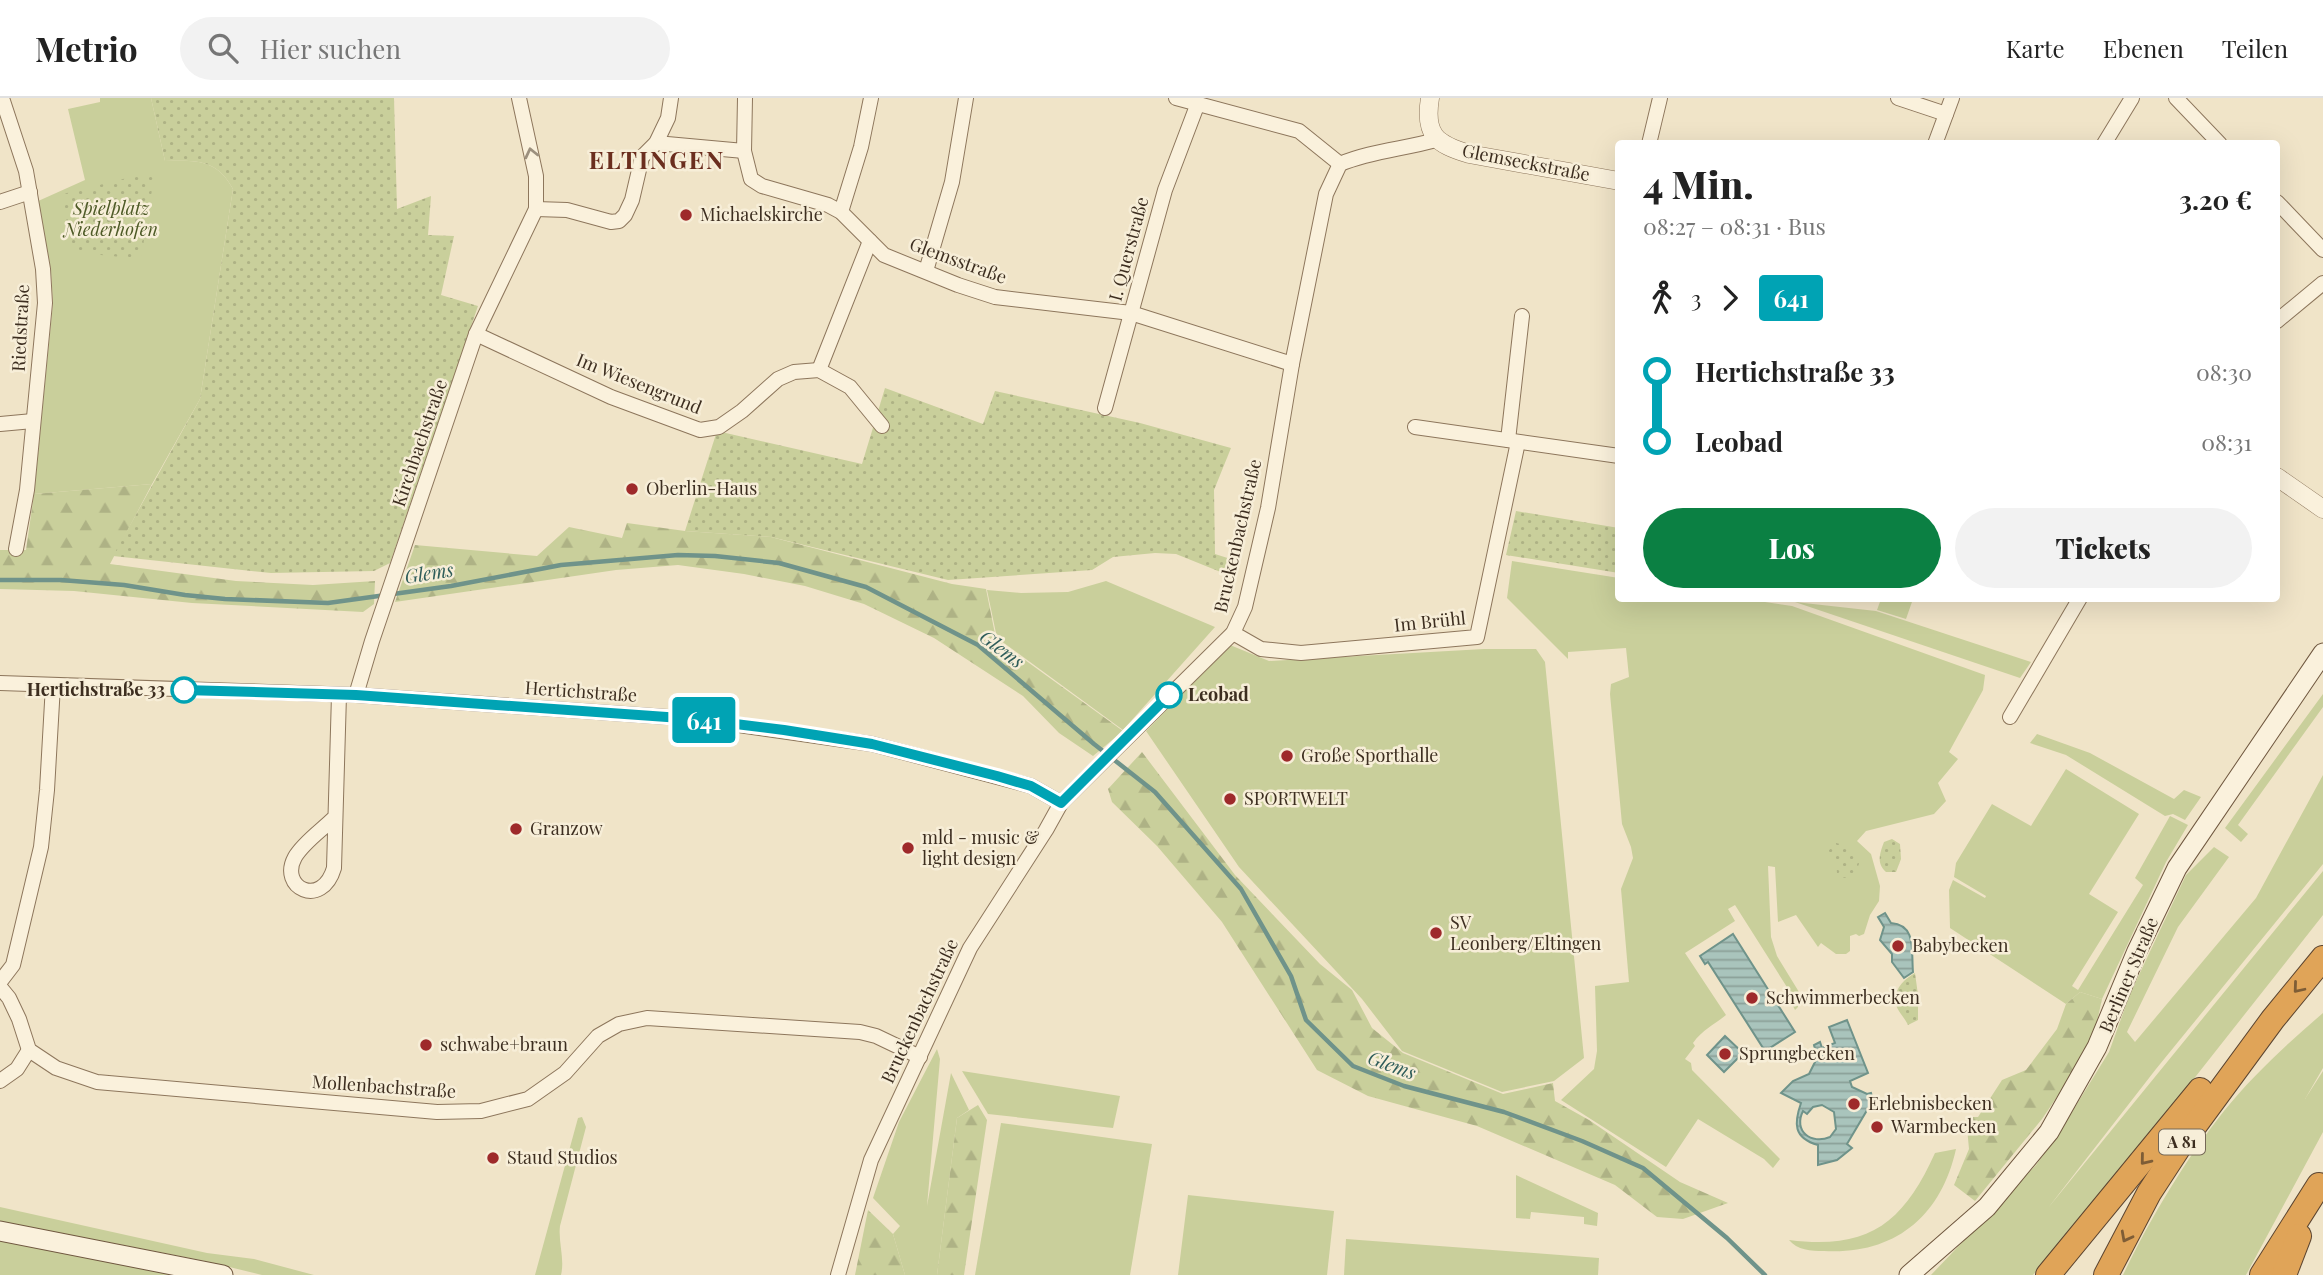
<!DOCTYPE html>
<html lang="de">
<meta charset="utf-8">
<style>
body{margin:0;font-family:"Playfair Display",serif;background:#f2f2f2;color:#222;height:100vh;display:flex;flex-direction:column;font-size:26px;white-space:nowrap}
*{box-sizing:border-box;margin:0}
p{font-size:23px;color:#767676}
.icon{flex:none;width:38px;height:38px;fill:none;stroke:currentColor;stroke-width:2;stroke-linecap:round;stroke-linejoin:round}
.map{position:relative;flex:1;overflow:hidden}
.drawer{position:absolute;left:1615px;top:42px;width:665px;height:462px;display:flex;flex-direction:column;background:#fff;border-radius:7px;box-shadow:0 7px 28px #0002}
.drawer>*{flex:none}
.badge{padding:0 14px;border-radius:5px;font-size:24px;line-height:46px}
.map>.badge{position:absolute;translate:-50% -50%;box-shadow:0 0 0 4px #fff}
.legs{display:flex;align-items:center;gap:10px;height:77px;padding:0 28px;font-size:23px}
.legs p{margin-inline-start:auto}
.overview{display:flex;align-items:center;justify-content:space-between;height:119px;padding:0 28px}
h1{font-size:38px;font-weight:800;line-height:52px}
.cta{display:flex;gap:14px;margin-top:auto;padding:14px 28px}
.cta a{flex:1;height:80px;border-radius:42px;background:#0b8043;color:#fff;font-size:28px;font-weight:800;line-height:80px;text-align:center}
.cta a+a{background:#f2f2f2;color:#222}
ul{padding:0 28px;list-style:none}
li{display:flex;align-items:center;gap:24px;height:70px;font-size:26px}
li i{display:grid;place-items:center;width:10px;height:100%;margin:0 9px;background:currentColor}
li i::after{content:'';width:18px;height:18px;margin:-9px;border:5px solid;border-radius:50%;background:#fff}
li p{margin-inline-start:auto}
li:first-child i{background:linear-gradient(#0000 50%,currentColor 0)}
li:last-child i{background:linear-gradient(currentColor 50%,#0000 0)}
header{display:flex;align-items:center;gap:42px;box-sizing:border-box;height:98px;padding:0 35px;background:#fff;border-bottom:2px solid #e0e0e0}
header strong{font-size:33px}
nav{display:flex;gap:38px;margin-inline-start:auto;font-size:24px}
.search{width:490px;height:63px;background:#f2f2f2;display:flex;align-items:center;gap:18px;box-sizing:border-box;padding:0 24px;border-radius:38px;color:#767676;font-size:26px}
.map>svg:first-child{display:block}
.grass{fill:#c9cf9b}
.forest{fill:url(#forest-firs)}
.park{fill:url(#park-dots)}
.water{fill:url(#water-rules);stroke:#6f938a;stroke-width:2;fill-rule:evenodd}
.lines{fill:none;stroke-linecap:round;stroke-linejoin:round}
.stream{stroke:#6f938a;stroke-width:4.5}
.minor-casing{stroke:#8d765c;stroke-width:16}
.tertiary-casing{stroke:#8d765c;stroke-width:19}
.secondary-casing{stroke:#6f573f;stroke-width:21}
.motorway-casing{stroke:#5b4430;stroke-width:26}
.minor{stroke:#faf1dc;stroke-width:14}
.tertiary{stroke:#faf1dc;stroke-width:18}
.secondary{stroke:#faf1dc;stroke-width:19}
.motorway{stroke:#e0a458;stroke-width:24}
.oneway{stroke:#9c907e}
.oneway2{stroke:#7e5d36}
.line-1-casing{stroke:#fff;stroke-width:16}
.line-1{stroke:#00a3b4;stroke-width:10}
.poi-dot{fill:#9e2a2b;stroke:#f7eed8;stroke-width:2.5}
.stop-1-dot{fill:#fff;stroke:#00a3b4;stroke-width:3.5}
.labels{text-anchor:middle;stroke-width:5;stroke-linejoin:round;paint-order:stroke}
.shield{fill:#f7eed8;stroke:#756857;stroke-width:2}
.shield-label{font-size:16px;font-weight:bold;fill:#3d2e20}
.street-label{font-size:18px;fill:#3d2e20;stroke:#f7eed8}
.park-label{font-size:18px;font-style:italic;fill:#4d5a26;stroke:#f7eed8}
.poi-label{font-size:18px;fill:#3d2e20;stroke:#f7eed8;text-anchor:start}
.stop-label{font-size:18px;font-weight:bold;fill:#3d2e20;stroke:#f7eed8;text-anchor:end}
.water-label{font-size:19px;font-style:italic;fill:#2f5d5a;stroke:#f7eed8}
.district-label{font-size:24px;font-weight:bold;letter-spacing:2px;fill:#6b2e1e;stroke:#f7eed8}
</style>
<header>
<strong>Metrio</strong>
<div class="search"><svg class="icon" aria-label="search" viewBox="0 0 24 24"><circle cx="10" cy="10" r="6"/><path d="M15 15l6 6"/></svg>Hier suchen</div>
<nav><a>Karte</a><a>Ebenen</a><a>Teilen</a></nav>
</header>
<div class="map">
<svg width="2323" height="1177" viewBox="0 0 2323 1177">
<defs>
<pattern id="forest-firs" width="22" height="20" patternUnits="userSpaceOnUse" patternTransform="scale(1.75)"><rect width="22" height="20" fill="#c9cf9b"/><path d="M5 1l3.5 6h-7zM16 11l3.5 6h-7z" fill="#aeb285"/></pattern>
<pattern id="park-dots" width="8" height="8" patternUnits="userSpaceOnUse" patternTransform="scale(1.75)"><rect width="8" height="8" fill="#c9cf9b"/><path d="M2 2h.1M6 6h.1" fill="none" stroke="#aeb285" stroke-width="1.8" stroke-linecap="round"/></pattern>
<pattern id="water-rules" width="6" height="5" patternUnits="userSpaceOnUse" patternTransform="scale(1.75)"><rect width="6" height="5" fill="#a9c4bc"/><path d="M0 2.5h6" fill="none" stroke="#8ba098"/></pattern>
</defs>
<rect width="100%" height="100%" fill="#f0e4c8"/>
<g class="grass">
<path d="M 100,0 L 151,0 L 165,63 C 196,62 217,61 233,91 L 200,301 L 152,386 L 34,396 L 53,205 L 51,173 L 36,104 L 85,82 L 68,11 L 100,4 Z"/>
<path d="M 1512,463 L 1619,480 L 1619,500 L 1745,501 L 1792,508 L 1985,577 L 1983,592 L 1949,654 L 1958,661 L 1938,685 L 1946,703 L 1934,716 L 1866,733 L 1857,743 L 1871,756 L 1880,788 L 1879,803 L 1870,817 L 1864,836 L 1859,838 L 1856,836 L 1850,838 L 1850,853 L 1846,856 L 1836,856 L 1821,845 L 1818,849 L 1796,817 L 1778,824 L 1775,769 L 1768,768 L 1771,839 L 1777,858 L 1799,894 L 1798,909 L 1795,912 L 1793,908 L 1796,906 L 1790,899 L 1792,897 L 1735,807 L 1728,811 L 1735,823 L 1685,855 L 1726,917 C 1714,927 1703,931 1693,945 L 1695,948 L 1685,961 L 1691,965 L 1692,972 L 1780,1061 L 1773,1070 L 1764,1061 L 1698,1021 L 1666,1069 L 1561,1002 L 1594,971 L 1597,953 L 1595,888 L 1629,884 L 1621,791 L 1633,760 L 1631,749 L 1622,726 L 1610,596 L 1611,586 L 1629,579 L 1626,550 L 1568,554 L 1568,561 L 1507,500 Z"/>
<path d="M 1106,483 L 1215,529 L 1123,632 L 997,540 L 987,492 L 1021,495 L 1068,494 Z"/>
<path d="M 1881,501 L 1913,501 L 1906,521 L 1877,512 Z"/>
<path d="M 1795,504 L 1876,513 L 2031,564 L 2020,580 Z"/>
<path d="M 1230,547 L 1269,563 L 1484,551 L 1536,551 L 1545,564 L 1584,960 L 1554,983 L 1502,994 L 1402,953 L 1362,901 L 1239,769 L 1146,633 Z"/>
<path d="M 2323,596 L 2323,609 L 2238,727 L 2248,736 L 2241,744 L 2225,730 Z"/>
<path d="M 2037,636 L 2090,655 L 2174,701 L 2184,692 L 2201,699 L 2185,722 L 2173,716 L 2165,718 L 2066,657 L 2030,645 Z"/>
<path d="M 2066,671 L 2139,716 L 2089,796 L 2118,814 L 2072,888 L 2078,892 L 2143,787 L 2135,780 L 2170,718 L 2188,727 L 2166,764 L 2102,901 L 2080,894 L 2066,906 L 1950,830 L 1949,792 L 1953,782 L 1985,800 L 1986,798 L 1954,779 L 1956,765 L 1992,706 L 2031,728 Z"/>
<path d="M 2323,677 L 2323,766 L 2156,971 L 2048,1110 L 2323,773 L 2323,817 L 2077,1129 L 2033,1177 L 1931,1177 L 2036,1067 L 2062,1030 L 2109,954 L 2130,896 L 2186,777 L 2214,749 L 2229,759 L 2178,829 L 2127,934 L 2135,944 L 2256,800 Z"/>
<path d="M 2323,915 L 2323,970 L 2305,1001 L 2323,973 L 2323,1034 L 2246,1177 L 2123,1177 C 2150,1121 2185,1062 2224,1013 C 2253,977 2288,945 2323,915 Z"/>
<path d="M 937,951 L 940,961 L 927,1108 L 951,975 L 969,1012 L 957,1020 L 937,1177 L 905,1177 L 893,1136 L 900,1128 L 873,1100 L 899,1024 Z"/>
<path d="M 962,973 L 1120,998 L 1113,1030 L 988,1016 Z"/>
<path d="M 582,1019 L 586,1029 L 560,1128 C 558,1144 565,1161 561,1177 L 535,1177 L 578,1020 Z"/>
<path d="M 1001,1025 L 1152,1046 L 1130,1177 L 975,1177 Z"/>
<path d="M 1956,1051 C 1941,1119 1894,1157 1824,1153 C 1811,1153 1797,1152 1789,1142 C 1868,1152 1903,1126 1935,1055 Z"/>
<path d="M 1516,1077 L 1598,1115 L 1597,1128 L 1584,1126 L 1584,1119 L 1531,1114 L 1530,1121 L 1516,1120 Z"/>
<path d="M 1188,1097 L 1334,1113 L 1327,1177 L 1178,1177 Z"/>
<path d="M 0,1109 L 207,1155 L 254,1161 L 314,1177 L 262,1177 L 205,1163 L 0,1123 Z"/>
<path d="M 0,1140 L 182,1177 L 0,1177 Z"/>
<path d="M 1346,1141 L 1599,1160 L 1598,1177 L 1344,1177 Z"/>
</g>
<g class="forest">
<path d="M 152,386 L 110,466 L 236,483 L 313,487 L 375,483 L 374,506 L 363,514 L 192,505 L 74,493 L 0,491 L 0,452 L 26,452 L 34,396 Z"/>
<path d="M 627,425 L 685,433 L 771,439 L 952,486 L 986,491 L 996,541 L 1123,633 L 1093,658 L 1059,635 L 1023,598 L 934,540 L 864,506 L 805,488 L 744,476 L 678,467 L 616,472 L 395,504 L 415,447 L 537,458 L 569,429 L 622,440 Z"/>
<path d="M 1142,654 L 1235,777 L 1320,866 L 1352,892 L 1372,930 L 1403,955 L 1503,996 L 1553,985 L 1555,1003 L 1589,1022 L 1680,1084 L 1728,1105 L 1683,1121 L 1657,1119 L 1615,1087 L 1477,1028 L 1368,998 L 1317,972 L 1222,824 L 1157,748 L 1112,704 L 1108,691 Z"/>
<path d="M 2080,894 L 2102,901 L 2092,947 L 2042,1021 L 1975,1103 L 1954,1087 L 1969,1051 L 1966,1019 L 1978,1019 L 2002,982 L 2026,972 L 2057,931 L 2066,906 Z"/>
<path d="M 978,1007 L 987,1022 L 964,1177 L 937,1177 L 957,1020 Z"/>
<path d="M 868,1112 L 893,1136 L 905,1177 L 855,1177 Z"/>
</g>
<g class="park">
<path d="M 151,0 L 394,0 L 397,111 L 431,98 L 428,137 L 454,138 L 441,197 L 478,208 L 390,465 L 374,473 L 271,475 L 113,458 L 200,301 L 233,91 C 217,61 196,62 165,63 Z"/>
<path d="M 155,73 L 141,161 L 71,154 L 63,96 Z"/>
<path d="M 885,290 L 983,326 L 995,293 L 1140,325 L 1231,350 L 1214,392 L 1215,456 L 1240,464 L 1233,479 L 1176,456 L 1155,455 L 1113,459 L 1092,472 L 948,482 L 771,439 L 685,433 L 717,333 L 862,366 Z"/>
<path d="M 1516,413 L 1619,430 L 1619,475 L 1506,457 Z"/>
<path d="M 1892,741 L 1900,746 L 1901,761 L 1896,774 L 1886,774 C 1876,765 1880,755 1884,744 Z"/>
<path d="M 1833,744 L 1850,749 L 1857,754 L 1859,766 L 1853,779 L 1843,780 L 1837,775 L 1836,765 L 1827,757 Z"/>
<path d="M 1915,875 L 1918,897 L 1918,922 L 1908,927 C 1905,920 1898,914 1896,907 C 1892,893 1904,881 1915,875 Z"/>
</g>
<g class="water">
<path d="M 1885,815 L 1891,825 C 1917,827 1911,853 1913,874 L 1904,880 L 1892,864 L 1892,856 L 1880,842 L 1884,829 L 1878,819 Z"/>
<path d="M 1733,836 L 1795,934 L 1765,953 L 1708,864 L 1705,866 L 1700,858 Z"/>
<path d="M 1847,922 L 1868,975 L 1850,983 L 1852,989 L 1867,996 L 1871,995 L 1873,1002 L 1847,1046 L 1852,1050 L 1837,1062 L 1818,1067 L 1818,1047 C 1793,1040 1794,1025 1801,1005 L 1781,995 L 1793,983 L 1809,976 L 1817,960 L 1814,947 L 1820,944 L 1822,950 L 1835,945 L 1829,929 ZM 1822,1007 L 1834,1014 L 1836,1031 L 1830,1039 C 1811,1047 1793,1033 1803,1013 L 1807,1016 L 1813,1009 Z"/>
<path d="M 1725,938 L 1743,955 L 1724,974 L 1707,957 Z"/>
</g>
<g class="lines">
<path class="stream" d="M 0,482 L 61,482 L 124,487 L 185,497 L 225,501 L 328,505 L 451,488 L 561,467 L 678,457 L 715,458 L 779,465 L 866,489 L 978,547 L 1094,646 L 1155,694 L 1241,791 L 1291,878 L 1306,922 L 1353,968 L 1404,988 L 1504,1014 L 1582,1043 L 1643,1070 L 1727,1140 L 1765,1177"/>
<defs>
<g id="minor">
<path d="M 2,0 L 26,73 L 43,171 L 45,205 L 27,392 L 16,451"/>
<path d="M 745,0 L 744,53 L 751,81 L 762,88 L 828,107 L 841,114 L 884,157 L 958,187 L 995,199 L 1131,215 L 1292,266"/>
<path d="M 1176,0 L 1299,33 L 1340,66"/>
<path d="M 1898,0 L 1946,16"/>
<path d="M 2176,0 L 2220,46"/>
<path d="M 656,45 L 744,53"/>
<path d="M 1649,46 L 1660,0"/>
<path d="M 1935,46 L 1952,0"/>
<path d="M 2104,46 L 2132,0"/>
<path d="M 0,104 L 30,94"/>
<path d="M 2277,104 L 2323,152"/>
<path d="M 536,111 L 567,112 L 611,124 L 619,123 L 625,117 L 632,102 L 642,59 L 656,45 L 668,20 L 671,0"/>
<path d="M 841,114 L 861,49 L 871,0"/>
<path d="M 926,173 L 952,84 L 966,0"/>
<path d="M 2277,223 L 2323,185"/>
<path d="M 476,236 L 611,299 L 700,332 L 719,329 L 742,313 L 778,281 L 794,274 L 819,272 L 850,289 L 882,328"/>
<path d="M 819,272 L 870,143"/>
<path d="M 1105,310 L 1165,92 L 1198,5"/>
<path d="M 0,326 L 33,323"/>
<path d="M 1415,329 L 1619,358"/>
<path d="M 1508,342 L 1522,218"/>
<path d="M 1233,535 L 1261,551 L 1301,555 L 1477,539 L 1518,344"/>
<path d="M 0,585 L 356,597 L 696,621 L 872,646 L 1031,688 L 1061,705"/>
<path d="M 356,597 L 372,543 L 476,236 L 536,111 L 536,78 L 519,0"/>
<path d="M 2010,619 L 2080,500"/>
<path d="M 334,720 C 322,732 304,744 295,759 C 278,790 322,811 334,770 L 339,597"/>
<path d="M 0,884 L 13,867 L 41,749 L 47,692 L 53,587"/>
<path d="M 0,889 L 9,900 L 19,921 L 29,952 L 56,970 L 97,984 L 437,1014 L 481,1013 L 528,1001 L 565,975 L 598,938 L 619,926 L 647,920 L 860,934 L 876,938 L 920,959"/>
<path d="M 0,983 L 17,971 L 29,952"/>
<path d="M 838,1177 L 871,1062 L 970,850 L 1046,732 L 1061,705 L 1233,535 L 1245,509 L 1268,410 L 1292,266 L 1326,96 L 1340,66 C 1371,53 1404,51 1436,42"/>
</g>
<g id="tertiary">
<path d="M 1430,0 C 1424,37 1436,46 1469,56 L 1619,83"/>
<path d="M 2277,379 L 2323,411"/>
</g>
<g id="secondary">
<path d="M 0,1133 L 223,1177"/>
<path d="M 1909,1177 L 1987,1109 L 2049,1034 L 2097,949 L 2137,853 L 2177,770 L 2323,555"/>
</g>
<g id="motorway">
<path d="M 2048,1177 L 2200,992"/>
<path d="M 2106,1177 L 2149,1095 L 2179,1049 L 2273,921 L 2323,860"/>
<path d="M 2262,1177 L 2319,1087"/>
<path d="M 2284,1177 L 2299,1138"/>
</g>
</defs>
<use href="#minor" class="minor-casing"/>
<use href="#tertiary" class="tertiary-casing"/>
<use href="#secondary" class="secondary-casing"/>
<use href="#motorway" class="motorway-casing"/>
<use href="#minor" class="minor"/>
<use href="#tertiary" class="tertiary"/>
<use href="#secondary" class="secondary"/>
<use href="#motorway" class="motorway"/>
</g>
<defs><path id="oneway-chevron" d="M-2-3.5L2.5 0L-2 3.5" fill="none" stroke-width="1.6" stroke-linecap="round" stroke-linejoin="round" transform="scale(1.75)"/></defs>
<use class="oneway" href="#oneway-chevron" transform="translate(531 55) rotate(-103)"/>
<g class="oneway2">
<use href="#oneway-chevron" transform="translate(2298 890) rotate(130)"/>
<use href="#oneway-chevron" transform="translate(2145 1062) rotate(129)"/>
<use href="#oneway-chevron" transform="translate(2126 1139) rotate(118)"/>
</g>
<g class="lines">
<defs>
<path id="line-1" d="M 184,592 L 356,597 L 695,621 L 784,632 L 872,646 L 997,678 L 1031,688 L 1061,705 L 1169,597"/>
</defs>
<use href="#line-1" class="line-1-casing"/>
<use href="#line-1" class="line-1"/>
</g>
<g class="poi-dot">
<circle cx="686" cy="117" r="7"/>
<circle cx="632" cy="391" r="7"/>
<circle cx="1287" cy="658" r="7"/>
<circle cx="1230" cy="701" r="7"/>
<circle cx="516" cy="731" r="7"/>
<circle cx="908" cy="750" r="7"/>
<circle cx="1436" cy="835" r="7"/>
<circle cx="1898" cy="848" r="7"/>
<circle cx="1752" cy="900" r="7"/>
<circle cx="426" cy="947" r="7"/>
<circle cx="1725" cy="956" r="7"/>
<circle cx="1854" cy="1006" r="7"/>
<circle cx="1877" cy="1029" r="7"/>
<circle cx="493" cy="1060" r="7"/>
</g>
<g class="stop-1-dot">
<circle cx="184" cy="592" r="12"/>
<circle cx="1169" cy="597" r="12"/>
</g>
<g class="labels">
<rect class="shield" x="2159" y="1031.5" width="46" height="25" rx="5"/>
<g class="shield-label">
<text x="2182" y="1050">A 81</text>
</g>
<g class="street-label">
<text transform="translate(1526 65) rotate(11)" y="6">Glemseckstraße</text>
<text transform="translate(1129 151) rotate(-75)" y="6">I. Querstraße</text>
<text transform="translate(958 163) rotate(20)" y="6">Glemsstraße</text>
<text transform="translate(21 230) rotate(-87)" y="6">Riedstraße</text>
<text transform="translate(639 286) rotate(22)" y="6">Im Wiesengrund</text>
<text transform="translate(420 345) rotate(-71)" y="6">Kirchbachstraße</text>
<text transform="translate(1238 438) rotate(-77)" y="6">Bruckenbachstraße</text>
<text transform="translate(1430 524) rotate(-6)" y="6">Im Brühl</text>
<text transform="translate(581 594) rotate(4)" y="6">Hertichstraße</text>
<text transform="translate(2129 877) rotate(-67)" y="6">Berliner Straße</text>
<text transform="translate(920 913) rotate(-65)" y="6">Bruckenbachstraße</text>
<text transform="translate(384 989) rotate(4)" y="6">Mollenbachstraße</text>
</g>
<g class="park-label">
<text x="111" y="117">Spielplatz<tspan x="111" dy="21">Niederhofen</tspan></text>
</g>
<g class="poi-label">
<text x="700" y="123">Michaelskirche</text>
<text x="646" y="397">Oberlin-Haus</text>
<text x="1301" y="664">Große Sporthalle</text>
<text x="1244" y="707">SPORTWELT</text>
<text x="530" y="737">Granzow</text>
<text x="922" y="746">mld - music &amp;<tspan x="922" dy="21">light design</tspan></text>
<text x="1450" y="831">SV<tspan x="1450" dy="21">Leonberg/Eltingen</tspan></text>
<text x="1912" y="854">Babybecken</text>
<text x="1766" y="906">Schwimmerbecken</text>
<text x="440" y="953">schwabe+braun</text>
<text x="1739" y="962">Sprungbecken</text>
<text x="1868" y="1012">Erlebnisbecken</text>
<text x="1891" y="1035">Warmbecken</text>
<text x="507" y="1066">Staud Studios</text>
</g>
<g class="stop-label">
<text x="165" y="598">Hertichstraße 33</text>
<text x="1188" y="603" text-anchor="start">Leobad</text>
</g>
<g class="water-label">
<text transform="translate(429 475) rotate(-9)" y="7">Glems</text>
<text transform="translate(1002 551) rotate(37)" y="7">Glems</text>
<text transform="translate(1392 967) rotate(20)" y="7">Glems</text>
</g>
<g class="district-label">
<text x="657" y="71">ELTINGEN</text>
</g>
</g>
</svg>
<b class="badge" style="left:704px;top:622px;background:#00a3b4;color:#fff">641</b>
<section class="drawer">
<div class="overview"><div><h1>4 Min.</h1><p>08:27 – 08:31 · Bus</p></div><b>3.20 €</b></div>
<div class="legs"><svg class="icon" aria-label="walk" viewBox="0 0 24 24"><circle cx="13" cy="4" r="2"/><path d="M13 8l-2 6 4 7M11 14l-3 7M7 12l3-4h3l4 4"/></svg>3<svg class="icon" aria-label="forward" viewBox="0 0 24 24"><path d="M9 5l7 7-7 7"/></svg><b class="badge" style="background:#00a3b4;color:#fff">641</b></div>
<ul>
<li><i style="color:#00a3b4"></i><b>Hertichstraße 33</b><p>08:30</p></li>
<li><i style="color:#00a3b4"></i><b>Leobad</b><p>08:31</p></li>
</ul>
<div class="cta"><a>Los</a><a>Tickets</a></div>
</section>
</div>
